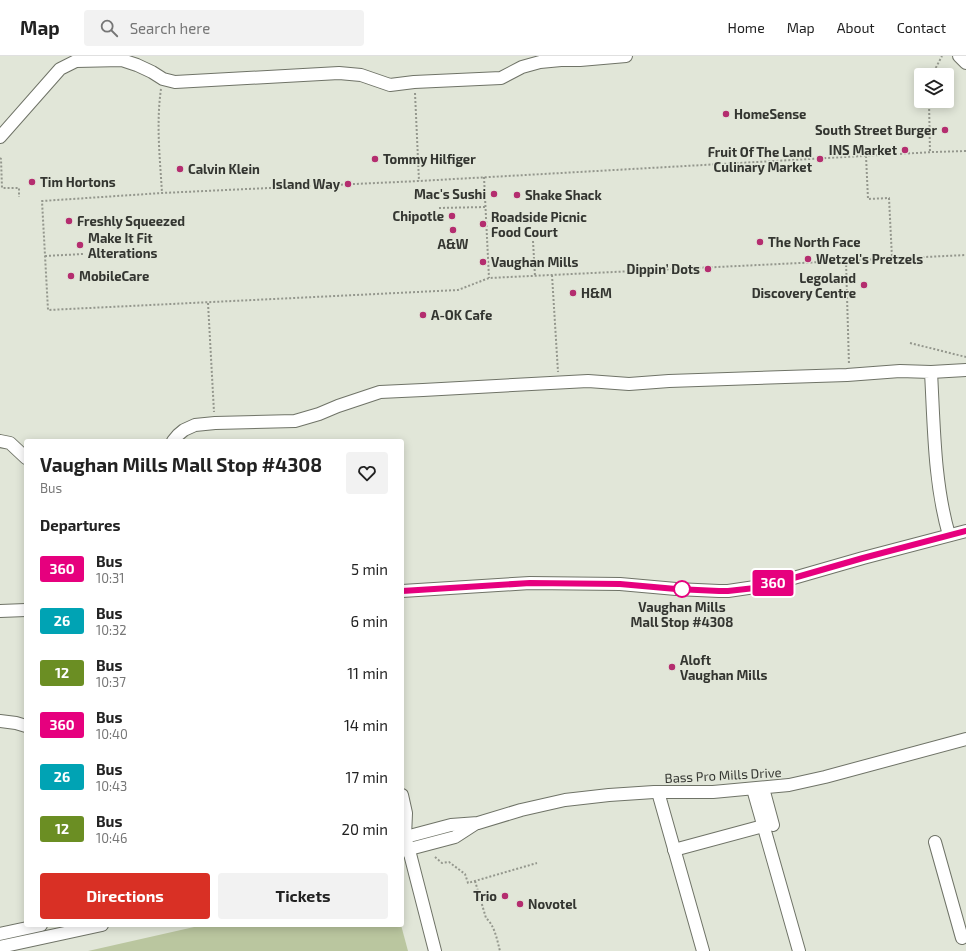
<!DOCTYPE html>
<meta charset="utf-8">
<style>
body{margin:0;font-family:"Exo 2",sans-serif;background:#f2f2f2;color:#222;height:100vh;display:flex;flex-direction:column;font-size:15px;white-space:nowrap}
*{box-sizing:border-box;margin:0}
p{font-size:13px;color:#767676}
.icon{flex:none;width:22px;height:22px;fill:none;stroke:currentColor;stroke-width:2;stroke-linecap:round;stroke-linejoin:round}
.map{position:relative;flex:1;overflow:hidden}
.sheet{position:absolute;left:24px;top:383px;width:380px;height:488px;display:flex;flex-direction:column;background:#fff;border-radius:4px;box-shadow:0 2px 10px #0003}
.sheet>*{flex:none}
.badge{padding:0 8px;border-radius:3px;font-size:14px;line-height:26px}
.fabs{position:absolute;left:914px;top:12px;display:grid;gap:8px}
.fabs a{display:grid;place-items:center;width:40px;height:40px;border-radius:4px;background:#fff;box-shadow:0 2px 10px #0003;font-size:20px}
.map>.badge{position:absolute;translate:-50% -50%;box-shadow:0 0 0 2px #fff}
h2{padding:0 16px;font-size:15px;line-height:36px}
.round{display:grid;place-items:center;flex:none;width:42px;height:42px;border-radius:4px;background:#f2f2f2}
.overview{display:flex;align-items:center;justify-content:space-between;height:68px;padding:0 16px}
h1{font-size:19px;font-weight:700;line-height:30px}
.action{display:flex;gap:8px;margin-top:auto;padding:8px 16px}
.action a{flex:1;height:46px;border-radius:4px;background:#d93025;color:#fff;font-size:16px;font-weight:700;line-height:46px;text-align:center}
.action a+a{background:#f2f2f2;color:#222}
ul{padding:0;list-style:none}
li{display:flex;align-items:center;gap:12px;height:52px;padding:0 16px}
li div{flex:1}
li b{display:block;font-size:15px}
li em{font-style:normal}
li .badge{min-width:44px;font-weight:700;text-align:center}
header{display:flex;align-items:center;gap:24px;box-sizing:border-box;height:56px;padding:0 20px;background:#fff;border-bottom:1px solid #e0e0e0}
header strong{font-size:19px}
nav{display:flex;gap:22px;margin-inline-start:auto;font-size:14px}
.search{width:280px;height:36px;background:#f2f2f2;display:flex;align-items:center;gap:10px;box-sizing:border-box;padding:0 14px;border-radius:4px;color:#767676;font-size:15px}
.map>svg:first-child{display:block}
.green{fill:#bac69f}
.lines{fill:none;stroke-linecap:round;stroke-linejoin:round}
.minor-casing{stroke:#6f7367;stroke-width:14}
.path{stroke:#94978d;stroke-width:2;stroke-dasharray:2 2;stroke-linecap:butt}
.minor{stroke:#fff;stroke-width:12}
.line-casing{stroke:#fff;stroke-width:9}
.line{stroke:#e6007e;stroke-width:6}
.poi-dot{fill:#b42d6f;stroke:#e1e6d8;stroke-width:1.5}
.stop-dot{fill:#fff;stroke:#e6007e;stroke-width:2}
.labels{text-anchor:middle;stroke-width:3;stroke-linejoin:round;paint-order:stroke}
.poi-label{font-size:13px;font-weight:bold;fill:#343631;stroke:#e1e6d8;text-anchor:start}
.stop-label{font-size:13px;font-weight:bold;fill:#343631;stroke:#e1e6d8}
.street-label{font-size:13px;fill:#343631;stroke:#e1e6d8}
</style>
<header>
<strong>Map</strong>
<div class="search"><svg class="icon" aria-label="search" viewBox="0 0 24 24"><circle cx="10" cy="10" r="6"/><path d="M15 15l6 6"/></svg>Search here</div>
<nav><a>Home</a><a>Map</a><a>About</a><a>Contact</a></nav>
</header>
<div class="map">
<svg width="966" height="895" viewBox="0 0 966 895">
<rect width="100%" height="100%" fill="#e1e6d8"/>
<path class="green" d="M 203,869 L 401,869 L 408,895 L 88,895 Z"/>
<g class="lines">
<defs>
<g id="minor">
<path d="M 959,0 L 966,7"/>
<path d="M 0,81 L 60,13 L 76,5 L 122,4 L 137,9 L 152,16 L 163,23 L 175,26 L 339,17 L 361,19 L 390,29 L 414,26 L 501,22 L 522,11 L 540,6 L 561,4 L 580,4 L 626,0"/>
<path d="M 931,316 L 966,314"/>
<path d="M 0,385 L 10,387 L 26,402"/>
<path d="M 173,385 L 178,379 L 184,374 L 195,369 L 215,367 L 295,365 L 319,358 L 338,350 L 380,336 L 423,334 L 588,325 L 629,328 L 669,325 L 847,319 L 900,315 L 931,316 C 934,370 934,427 949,479"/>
<path d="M 402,535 L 530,527 L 620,528 L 676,533 L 719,535 L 728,535 L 755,531 L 783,525 L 863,502 L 966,475"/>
<path d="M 0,555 L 26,554"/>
<path d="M 0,665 L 16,667 L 26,670"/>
<path d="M 763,732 L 773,769"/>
<path d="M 753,733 L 799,895"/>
<path d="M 658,736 L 703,895"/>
<path d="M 402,739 L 406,757 L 405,781"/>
<path d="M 402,775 L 405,781 L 409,794 L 435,895"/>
<path d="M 402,782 L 451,769 L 478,767 L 521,754 L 565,744 L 609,739 L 654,736 L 713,736 L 789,729 L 825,721 L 966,683"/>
<path d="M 935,786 L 962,882"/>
<path d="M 674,794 L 763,770"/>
<path d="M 402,795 L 455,781 L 475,768"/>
<path d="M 0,878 L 41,869"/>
<path d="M 0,891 L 102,869"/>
</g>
</defs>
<use href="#minor" class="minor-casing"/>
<g class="path">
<path d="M 932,19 L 942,0"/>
<path d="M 161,33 C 156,67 160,103 162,137"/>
<path d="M 415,37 L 419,125"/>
<path d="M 929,45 L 930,97"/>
<path d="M 966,95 L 934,96 L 419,125 L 162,137 L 42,145 L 48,254 L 458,234 L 489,222 L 966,199"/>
<path d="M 866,100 L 868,143 L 889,142 L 892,202"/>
<path d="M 0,102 L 1,103 L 2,132 L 19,132 L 19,141"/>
<path d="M 484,121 L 489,222"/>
<path d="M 439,152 L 486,151"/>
<path d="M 533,185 L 535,220"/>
<path d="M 45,200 L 83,198"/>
<path d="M 846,205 L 849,309"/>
<path d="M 552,219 L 558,316"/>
<path d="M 208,247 L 214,356"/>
<path d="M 910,287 L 966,301"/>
<path d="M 435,801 L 442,807 L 449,806 L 465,818 L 468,827 L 537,807"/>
<path d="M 475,825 L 486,862 C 495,870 497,884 500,895"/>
</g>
<use href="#minor" class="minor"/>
</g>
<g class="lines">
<defs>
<path id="line" d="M 402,535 L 530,527 L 620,528 L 676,533 L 719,535 L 728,535 L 755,532 L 783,525 L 863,502 L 966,475"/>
</defs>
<use href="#line" class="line-casing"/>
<use href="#line" class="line"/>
</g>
<g class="poi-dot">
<circle cx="726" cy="58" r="4"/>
<circle cx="945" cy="74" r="4"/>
<circle cx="905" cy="94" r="4"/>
<circle cx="375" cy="103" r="4"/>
<circle cx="820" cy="103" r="4"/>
<circle cx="180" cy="113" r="4"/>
<circle cx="32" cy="126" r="4"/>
<circle cx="348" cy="128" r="4"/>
<circle cx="494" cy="138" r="4"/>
<circle cx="517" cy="139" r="4"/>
<circle cx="452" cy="160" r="4"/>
<circle cx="69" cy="165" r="4"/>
<circle cx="483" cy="168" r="4"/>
<circle cx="453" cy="174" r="4"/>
<circle cx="760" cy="186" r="4"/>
<circle cx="80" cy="189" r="4"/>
<circle cx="808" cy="203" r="4"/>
<circle cx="483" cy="206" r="4"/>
<circle cx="708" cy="213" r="4"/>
<circle cx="71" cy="220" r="4"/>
<circle cx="864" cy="229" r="4"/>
<circle cx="573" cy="237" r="4"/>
<circle cx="423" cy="259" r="4"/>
<circle cx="672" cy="611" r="4"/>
<circle cx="505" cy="840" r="4"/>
<circle cx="520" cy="848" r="4"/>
</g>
<circle class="stop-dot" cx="682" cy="533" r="8"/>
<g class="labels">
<g class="poi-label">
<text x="734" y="63">HomeSense</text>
<text x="937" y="79" text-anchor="end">South Street Burger</text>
<text x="897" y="99" text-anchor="end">INS Market</text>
<text x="812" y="101" text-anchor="end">Fruit Of The Land<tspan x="812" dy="15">Culinary Market</tspan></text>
<text x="383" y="108">Tommy Hilfiger</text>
<text x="188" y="118">Calvin Klein</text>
<text x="40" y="131">Tim Hortons</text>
<text x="340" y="133" text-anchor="end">Island Way</text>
<text x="486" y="143" text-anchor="end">Mac's Sushi</text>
<text x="525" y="144">Shake Shack</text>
<text x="444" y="165" text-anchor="end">Chipotle</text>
<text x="491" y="166">Roadside Picnic<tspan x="491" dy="15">Food Court</tspan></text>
<text x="77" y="170">Freshly Squeezed</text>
<text x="88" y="187">Make It Fit<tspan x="88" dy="15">Alterations</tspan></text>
<text x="768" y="191">The North Face</text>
<text x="453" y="193" text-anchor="middle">A&amp;W</text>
<text x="816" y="208">Wetzel's Pretzels</text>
<text x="491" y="211">Vaughan Mills</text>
<text x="700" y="218" text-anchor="end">Dippin’ Dots</text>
<text x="79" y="225">MobileCare</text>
<text x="856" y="227" text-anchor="end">Legoland<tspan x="856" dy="15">Discovery Centre</tspan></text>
<text x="581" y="242">H&amp;M</text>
<text x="431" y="264">A-OK Cafe</text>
<text x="680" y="609">Aloft<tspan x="680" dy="15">Vaughan Mills</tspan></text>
<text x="497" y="845" text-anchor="end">Trio</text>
<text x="528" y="853">Novotel</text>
</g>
<g class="stop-label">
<text x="682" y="556">Vaughan Mills<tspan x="682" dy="15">Mall Stop #4308</tspan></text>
</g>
<g class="street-label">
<text transform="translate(723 719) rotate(-3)" y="5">Bass Pro Mills Drive</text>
</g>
</g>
</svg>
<div class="fabs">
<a><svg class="icon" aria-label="layers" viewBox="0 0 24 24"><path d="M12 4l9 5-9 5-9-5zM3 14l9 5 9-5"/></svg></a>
</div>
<b class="badge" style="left:773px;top:527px;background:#e6007e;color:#fff">360</b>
<section class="sheet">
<div class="overview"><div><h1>Vaughan Mills Mall Stop #4308</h1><p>Bus</p></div><a class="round"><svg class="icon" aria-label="heart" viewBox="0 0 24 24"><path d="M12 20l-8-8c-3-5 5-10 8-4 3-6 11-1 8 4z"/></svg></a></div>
<h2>Departures</h2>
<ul>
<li><span class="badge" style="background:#e6007e;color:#fff">360</span><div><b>Bus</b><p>10:31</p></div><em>5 min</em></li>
<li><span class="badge" style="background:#00a3b4;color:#fff">26</span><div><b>Bus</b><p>10:32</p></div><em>6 min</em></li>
<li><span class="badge" style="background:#6b8e23;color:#fff">12</span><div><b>Bus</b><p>10:37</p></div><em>11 min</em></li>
<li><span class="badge" style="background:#e6007e;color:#fff">360</span><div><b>Bus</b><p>10:40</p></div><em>14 min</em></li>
<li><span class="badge" style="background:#00a3b4;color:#fff">26</span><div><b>Bus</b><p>10:43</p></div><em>17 min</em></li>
<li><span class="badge" style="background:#6b8e23;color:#fff">12</span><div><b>Bus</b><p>10:46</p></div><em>20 min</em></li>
</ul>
<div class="action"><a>Directions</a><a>Tickets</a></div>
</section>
</div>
